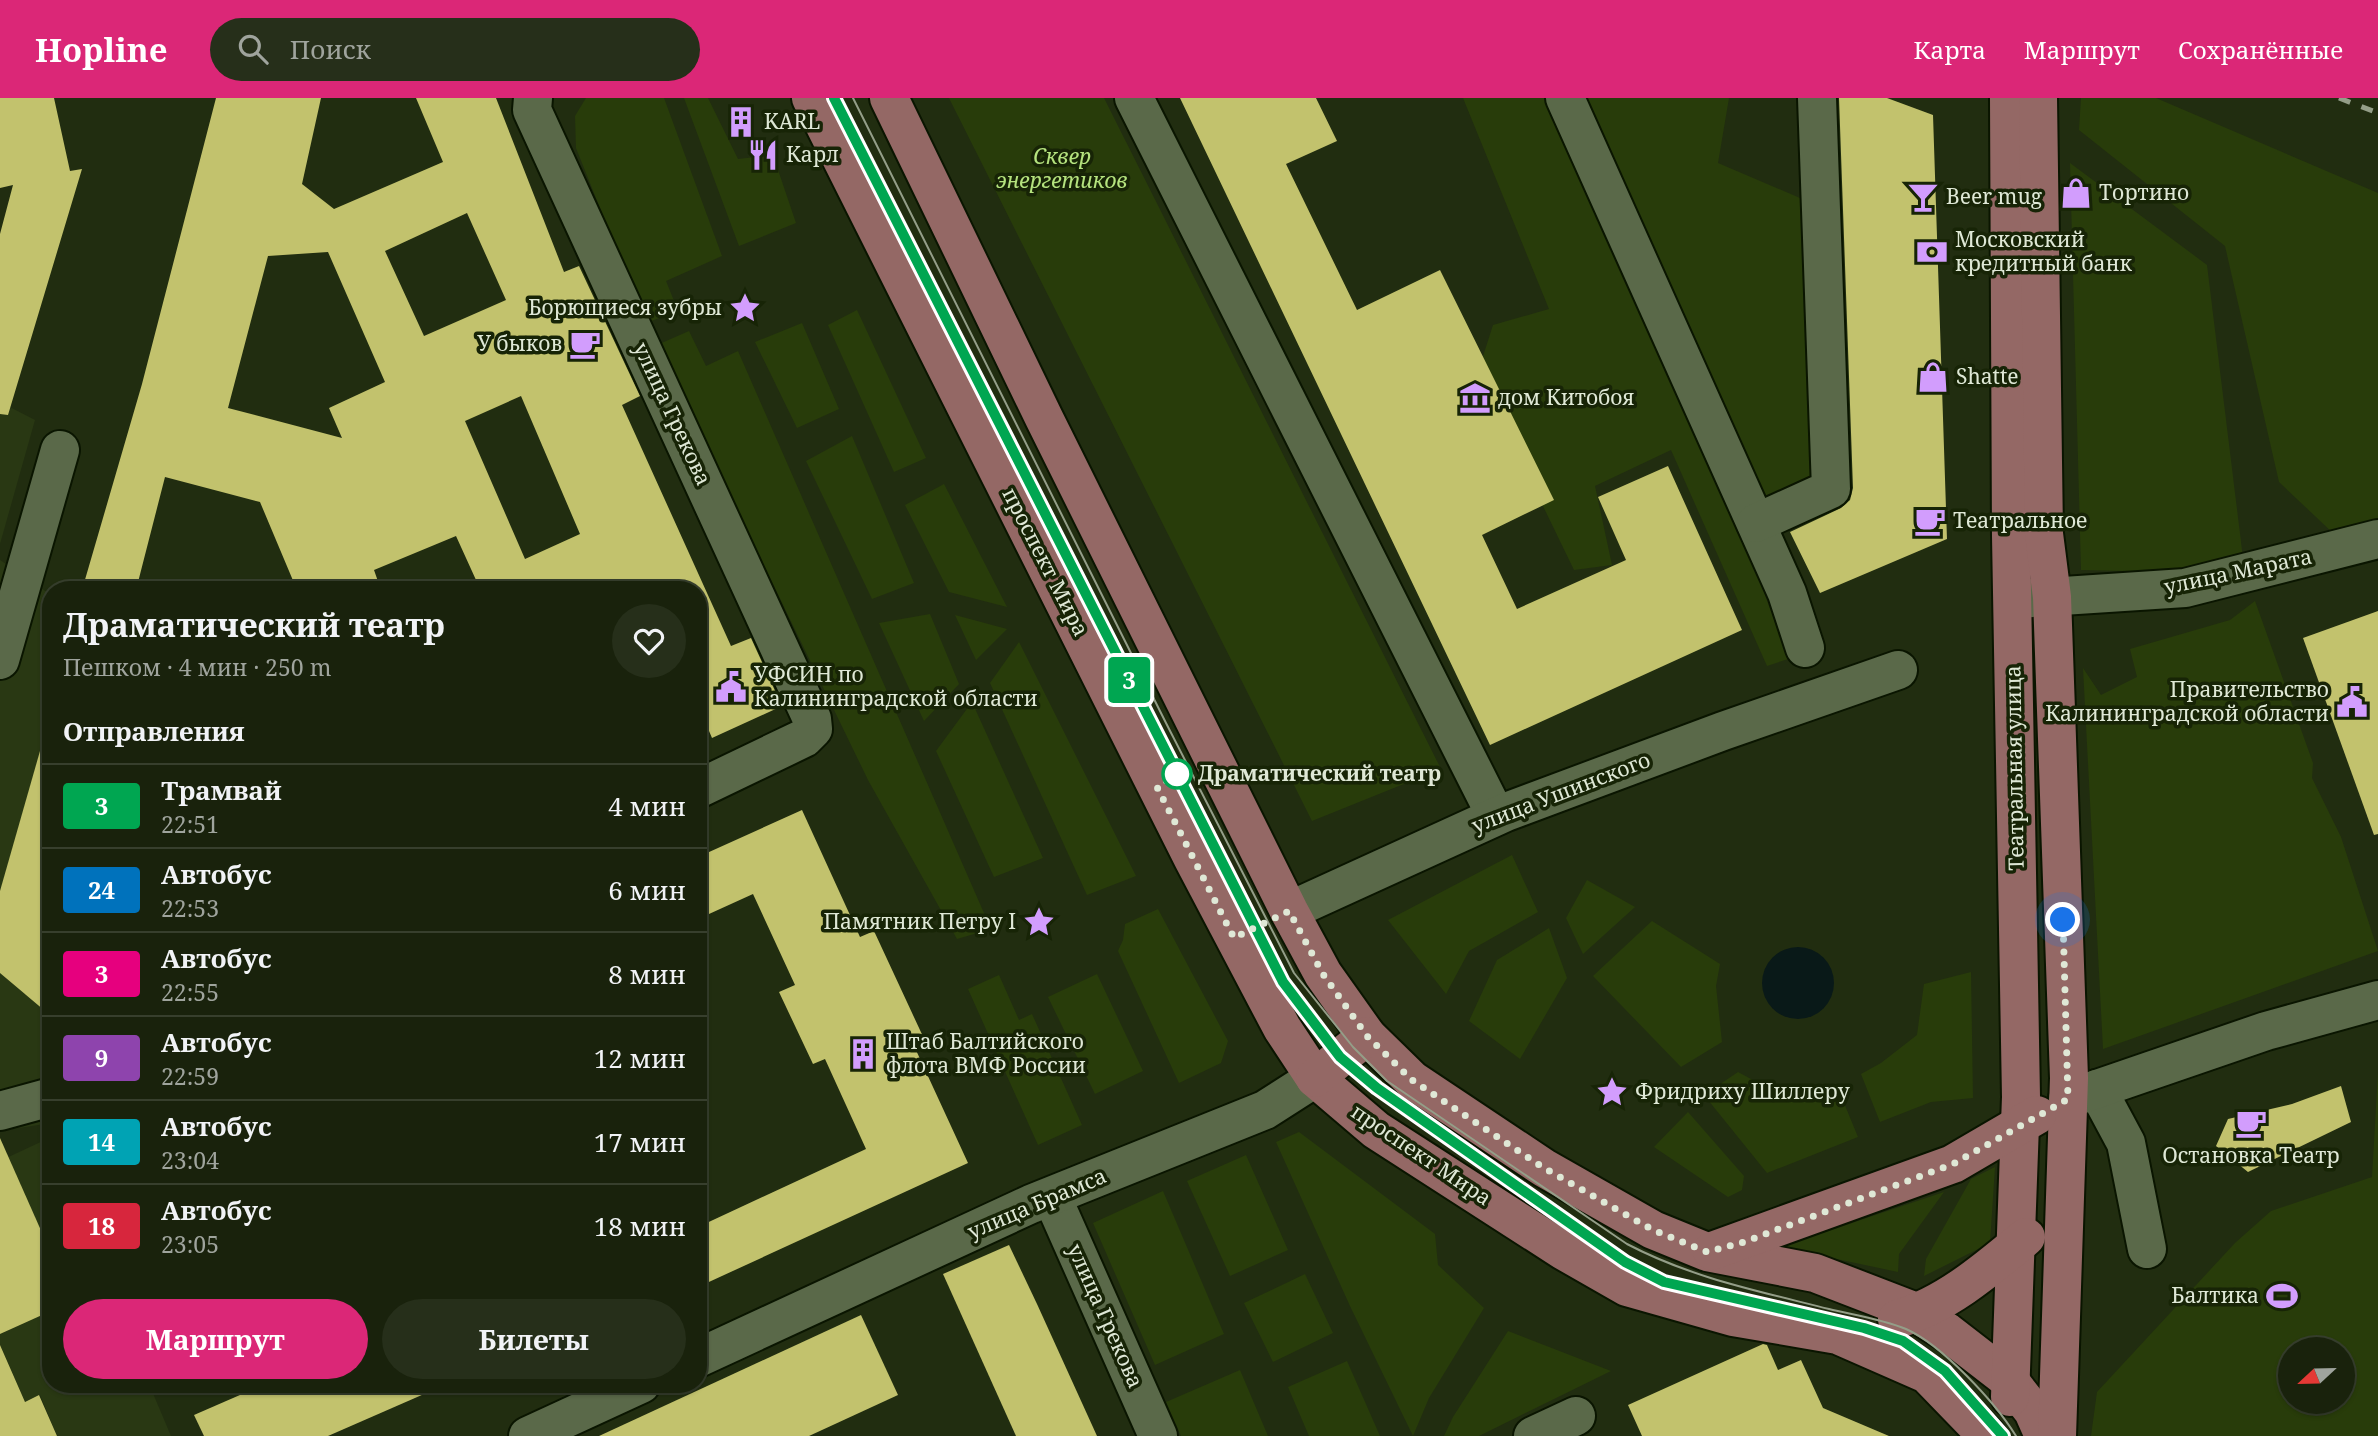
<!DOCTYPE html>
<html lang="ru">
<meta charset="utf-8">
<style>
body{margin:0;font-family:"Noto Serif",serif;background:#262f1a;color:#f1f3f6;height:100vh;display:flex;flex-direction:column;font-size:26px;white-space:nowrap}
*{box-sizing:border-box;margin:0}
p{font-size:23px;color:#9fa49d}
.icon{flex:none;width:38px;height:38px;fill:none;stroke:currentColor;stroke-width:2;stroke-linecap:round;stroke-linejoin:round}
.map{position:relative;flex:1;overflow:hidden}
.sheet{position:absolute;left:42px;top:483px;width:665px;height:812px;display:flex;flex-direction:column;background:#19220c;border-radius:28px;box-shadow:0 2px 5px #0004,0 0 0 2px #373f2d}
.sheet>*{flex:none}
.badge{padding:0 14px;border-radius:5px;font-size:24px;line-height:46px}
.needle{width:46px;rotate:248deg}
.buttons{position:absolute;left:2278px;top:1239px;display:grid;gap:14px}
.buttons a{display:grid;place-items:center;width:77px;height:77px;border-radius:50%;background:#19220c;box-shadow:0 2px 5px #0004,0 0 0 2px #373f2d;font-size:35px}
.you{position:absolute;width:35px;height:35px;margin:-18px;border:5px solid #fff;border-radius:50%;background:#1a73e8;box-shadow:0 0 0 10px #1a73e833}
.map>.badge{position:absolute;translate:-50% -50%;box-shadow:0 0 0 4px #fff}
h2{padding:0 21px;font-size:26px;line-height:63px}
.round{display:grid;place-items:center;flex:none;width:74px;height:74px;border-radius:37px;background:#262f1a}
.head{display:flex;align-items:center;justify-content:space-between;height:119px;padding:0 21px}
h1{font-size:33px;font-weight:700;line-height:52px}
.button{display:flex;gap:14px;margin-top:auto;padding:14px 21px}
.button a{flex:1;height:80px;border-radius:42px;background:#db2777;color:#fff;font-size:28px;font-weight:700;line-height:80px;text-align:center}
.button a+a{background:#262f1a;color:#f1f3f6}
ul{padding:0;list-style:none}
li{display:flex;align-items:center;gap:21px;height:84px;padding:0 21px;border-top:2px solid #373f2d}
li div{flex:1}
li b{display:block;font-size:26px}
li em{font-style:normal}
li .badge{min-width:77px;font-weight:700;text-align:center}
header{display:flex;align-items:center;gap:42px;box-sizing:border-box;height:98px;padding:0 35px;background:#db2777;color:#fff}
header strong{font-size:33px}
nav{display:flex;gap:38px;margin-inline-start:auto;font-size:24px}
.search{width:490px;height:63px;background:#262f1a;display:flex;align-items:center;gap:18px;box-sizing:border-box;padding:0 24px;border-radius:38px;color:#9fa49d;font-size:26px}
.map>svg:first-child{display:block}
.built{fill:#293813}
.green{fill:#283c0a;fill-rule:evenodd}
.water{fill:#091918}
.building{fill:#c2c26d;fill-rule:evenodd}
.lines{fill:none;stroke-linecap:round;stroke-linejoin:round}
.minor-casing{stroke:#0a1500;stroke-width:42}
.major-casing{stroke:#0a1500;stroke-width:42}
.minor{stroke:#5a6949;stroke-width:38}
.major{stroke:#946865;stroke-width:38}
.tram{stroke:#949e88;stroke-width:2}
.rail{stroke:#949e88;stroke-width:5;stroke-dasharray:12 12;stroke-linecap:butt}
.line-casing{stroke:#fff;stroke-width:16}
.line{stroke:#00a651;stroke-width:10}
.walk{stroke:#dfe8d6;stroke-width:7;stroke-dasharray:0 12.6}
.stop-dot{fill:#fff;stroke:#00a651;stroke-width:3.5}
.labels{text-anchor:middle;stroke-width:7;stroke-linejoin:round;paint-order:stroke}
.poi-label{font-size:21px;fill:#dfe8d6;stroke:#172406;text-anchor:start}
.park-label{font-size:21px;font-style:italic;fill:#b5e37e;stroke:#172406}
.street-label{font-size:21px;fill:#dfe8d6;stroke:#172406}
.stop-label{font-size:21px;font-weight:bold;fill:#dfe8d6;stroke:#172406;text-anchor:start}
</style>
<header>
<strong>Hopline</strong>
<div class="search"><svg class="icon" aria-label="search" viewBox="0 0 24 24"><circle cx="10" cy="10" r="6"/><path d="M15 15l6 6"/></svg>Поиск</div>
<nav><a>Карта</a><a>Маршрут</a><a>Сохранённые</a></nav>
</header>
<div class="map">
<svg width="2378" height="1338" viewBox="0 0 2378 1338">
<rect width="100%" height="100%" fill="#212d10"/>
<g class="built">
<path d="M 0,304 L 35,322 L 0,446 Z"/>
<path d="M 0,462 L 51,497 L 51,1025 L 0,1033 Z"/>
<path d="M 47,1041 L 51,1050 L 51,1155 L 0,1063 Z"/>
<path d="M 51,1213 L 51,1286 L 149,1286 L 171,1338 L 57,1338 L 40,1297 L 25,1304 L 0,1247 L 0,1236 Z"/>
</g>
<g class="green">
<path d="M 586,0 L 664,0 L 722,158 L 666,183 L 678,213 L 646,225 L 576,50 L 575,18 Z"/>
<path d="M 684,0 L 708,0 L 738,61 L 773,57 L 796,125 L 739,148 Z"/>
<path d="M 949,0 L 1104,0 L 1441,671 L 1312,723 Z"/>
<path d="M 1463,0 L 1552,0 L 1739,424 L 1788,561 L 1767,568 L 1671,352 L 1595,388 L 1612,467 L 1574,472 L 1478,274 L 1493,227 L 1549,211 Z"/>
<path d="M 1578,0 L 1729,0 L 1718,65 L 1800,100 L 1813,228 L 1819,383 L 1763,405 Z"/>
<path d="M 2081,0 L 2156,0 L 2378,95 L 2378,423 L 2335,437 L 2279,384 L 2225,148 L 2079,32 Z"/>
<path d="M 2070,65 L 2207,167 L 2243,460 L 2176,474 L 2081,472 Z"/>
<path d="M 857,212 L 926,360 L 894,374 L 828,227 Z"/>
<path d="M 802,225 L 839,311 L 797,330 L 755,244 Z"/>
<path d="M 689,233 L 706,268 L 738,253 L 991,831 L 957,841 L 868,682 L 657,247 Z"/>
<path d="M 852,338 L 914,485 L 872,501 L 806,363 Z"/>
<path d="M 944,386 L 1007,509 L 949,494 L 905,407 Z"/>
<path d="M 2255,503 L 2313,665 L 2312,680 L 2341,739 L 2378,853 L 2103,951 L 2083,570 L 2101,597 L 2137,579 L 2130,551 L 2230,522 Z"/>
<path d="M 930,516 L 959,586 L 924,623 L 879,525 Z"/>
<path d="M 955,517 L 1007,531 L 976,562 Z"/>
<path d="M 1019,544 L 1136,778 L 1087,797 L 990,585 Z"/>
<path d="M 972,604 L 1043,760 L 994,779 L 936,653 Z"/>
<path d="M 1512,757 L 1538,814 L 1469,853 L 1446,896 L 1388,822 Z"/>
<path d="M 1587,782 L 1635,809 L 1583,856 L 1566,820 Z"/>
<path d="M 1158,811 L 1228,943 L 1221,965 L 1179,985 L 1118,853 L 1123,842 L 1125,826 Z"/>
<path d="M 1652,823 L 1720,866 L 1716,888 L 1722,944 L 1681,969 L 1593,878 Z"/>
<path d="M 1549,830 L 1567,880 L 1520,961 L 1469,923 L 1497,862 Z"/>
<path d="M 1971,874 L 1973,1000 L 1931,1004 L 1880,1024 L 1861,976 L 1881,965 L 1917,937 L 1924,886 Z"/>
<path d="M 1097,876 L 1143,973 L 1095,996 L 1048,899 Z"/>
<path d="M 999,877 L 1019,922 L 1032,916 L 1082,1027 L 1038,1047 L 968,891 Z"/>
<path d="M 1738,974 L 1764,988 L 1794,997 L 1830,989 L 1844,1005 L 1858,1039 L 1767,1075 L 1704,997 Z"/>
<path d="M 2378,974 L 2378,1338 L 2091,1338 L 2097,1294 L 2235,1145 L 2271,1113 L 2372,1079 ZM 2291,1251 L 2343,1251 L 2343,1304 L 2291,1304 Z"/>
<path d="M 1688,1014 L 1744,1078 L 1742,1092 L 1728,1099 L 1654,1049 Z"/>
<path d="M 1299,1034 L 1435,1136 L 1438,1167 L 1484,1210 L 1429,1300 L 1413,1338 L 1350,1208 L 1276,1044 Z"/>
<path d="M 1246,1057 L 1288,1152 L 1230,1178 L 1187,1083 Z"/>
<path d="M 1995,1069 L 1990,1145 L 1924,1178 L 1926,1161 L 1971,1081 Z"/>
<path d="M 1163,1093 L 1224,1236 L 1155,1267 L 1093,1125 Z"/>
<path d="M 1944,1094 L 1899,1156 L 1898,1174 L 1780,1149 Z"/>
<path d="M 1305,1176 L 1333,1235 L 1273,1264 L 1244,1205 Z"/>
<path d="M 1508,1233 L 1611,1273 L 1479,1338 L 1444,1338 L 1453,1319 Z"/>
<path d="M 1347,1263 L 1380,1338 L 1309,1338 L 1288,1289 Z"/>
<path d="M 1240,1272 L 1268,1338 L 1181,1338 L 1166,1304 Z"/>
</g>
<circle class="water" cx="1798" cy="885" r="36"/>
<g class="building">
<path d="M 0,0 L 54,0 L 70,73 L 82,71 L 8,317 L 0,316 L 0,136 L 13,87 L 0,90 Z"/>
<path d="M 216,0 L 321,0 L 302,86 L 334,111 L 443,64 L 416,0 L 496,0 L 564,174 L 579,168 L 640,298 L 622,307 L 731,548 L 751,540 L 782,608 L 712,640 L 698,607 L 698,492 L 630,492 L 626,483 L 604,492 L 454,492 L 476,482 L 456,438 L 374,472 L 381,492 L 297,492 L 260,404 L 165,379 L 136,492 L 82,492 L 142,286 ZM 467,115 L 506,202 L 424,238 L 385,153 ZM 328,154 L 385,284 L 329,310 L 342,340 L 228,310 L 268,158 ZM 521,298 L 580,436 L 525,461 L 465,323 Z"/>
<path d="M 1180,0 L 1316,0 L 1337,43 L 1286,66 L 1357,212 L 1440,172 L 1554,402 L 1482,437 L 1517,511 L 1626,462 L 1598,399 L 1668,368 L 1742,532 L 1490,647 Z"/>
<path d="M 1839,0 L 1887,0 L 1933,17 L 1947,441 L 1820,495 L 1790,434 L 1841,410 L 1850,402 L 1853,390 Z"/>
<path d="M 2378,513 L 2378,736 L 2374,737 L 2303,540 Z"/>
<path d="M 42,646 L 51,647 L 51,918 L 0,875 L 0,793 Z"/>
<path d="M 802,712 L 860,839 L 874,833 L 926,945 L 915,950 L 968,1065 L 698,1189 L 698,1129 L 866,1051 L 825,961 L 813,966 L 779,894 L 795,887 L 753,796 L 698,821 L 698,759 Z"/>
<path d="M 2341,988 L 2351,1024 L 2248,1074 L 2216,1048 L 2228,1021 L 2292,1006 Z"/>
<path d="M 0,1040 L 51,1155 L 51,1213 L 0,1236 Z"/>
<path d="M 1009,1147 L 1037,1206 L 1097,1338 L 1016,1338 L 943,1176 Z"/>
<path d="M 861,1217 L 898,1297 L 809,1338 L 599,1338 Z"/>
<path d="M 1763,1246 L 1767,1247 L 1778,1272 L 1801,1262 L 1823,1310 L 1889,1338 L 1642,1338 L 1628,1307 Z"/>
<path d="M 0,1247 L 25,1304 L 39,1297 L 57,1338 L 0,1338 Z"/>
<path d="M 265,1286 L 447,1286 L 328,1338 L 204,1338 L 194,1317 Z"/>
</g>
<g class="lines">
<defs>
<g id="minor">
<path d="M 533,0 L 532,12 L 812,621 L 813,631 L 804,640 L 698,691"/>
<path d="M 1134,0 L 1496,718"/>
<path d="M 1565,0 L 1787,495 L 1805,550"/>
<path d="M 1756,425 L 1831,391 L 1817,0"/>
<path d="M 2018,501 L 2185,490 L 2378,441"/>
<path d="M 0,562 L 60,352"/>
<path d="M 1289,813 L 1506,714 L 1723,633 L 1898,572"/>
<path d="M 2097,991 L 2126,1045 L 2147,1151"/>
<path d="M 2068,1001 L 2266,933 L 2378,902"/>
<path d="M 0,1013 L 51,999"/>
<path d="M 1052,1099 L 1158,1338"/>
<path d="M 698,1260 L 1031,1106 L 1265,1012 L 1315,980"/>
<path d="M 528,1338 L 641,1286"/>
<path d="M 1533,1338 L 1576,1318"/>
</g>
<g id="major">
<path d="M 811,0 L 1193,761 L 1282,930 L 1315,980 L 1376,1032 L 1564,1153 L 1627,1189 L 1733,1219 L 1838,1237 L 1927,1276 L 1987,1338"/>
<path d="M 889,0 L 1044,320 L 1289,813 L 1323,876 L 1367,938 L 1412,982 L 1544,1070 L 1653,1132 L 1707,1154 L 1815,1175 L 1911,1212 L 1947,1234 L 2009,1282 L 2033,1313 L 2044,1338"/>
<path d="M 2009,0 L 2011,438 L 2021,999 L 2010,1299"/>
<path d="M 2038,0 L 2044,436 L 2052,499 L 2069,980 L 2057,1338"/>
<path d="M 1315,980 L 1367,938"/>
<path d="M 1712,1153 L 1953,1066 L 2037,1017"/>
<path d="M 1897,1221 C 1945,1208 1989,1170 2026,1139"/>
</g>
</defs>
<use href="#minor" class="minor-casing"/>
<use href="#major" class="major-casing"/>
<use href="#minor" class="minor"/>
<use href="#major" class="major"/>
<g class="tram">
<path d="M 834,0 L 1283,884 L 1340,959 L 1377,990 L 1625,1164 L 1664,1184 L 1864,1230 L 1903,1243 L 1945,1273 L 2003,1338"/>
<path d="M 853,0 L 1166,625 L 1294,875 L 1353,949 L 1387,983 L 1627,1146 C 1692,1180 1758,1193 1829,1211 C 1854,1217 1882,1221 1906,1231 C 1942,1247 1995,1304 2016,1338"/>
</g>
<path class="rail" d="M 2339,0 L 2378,15"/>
</g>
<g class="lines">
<defs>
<path id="line" d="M 834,0 L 1283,884 L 1340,959 L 1377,990 L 1625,1164 L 1664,1184 L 1864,1230 L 1903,1243 L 1945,1273 L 2003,1338"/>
</defs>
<use href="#line" class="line-casing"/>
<use href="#line" class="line"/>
<path class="walk" d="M 1177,676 L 1157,689 L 1234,840 L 1289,813 L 1323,876 L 1367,938 L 1412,982 L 1544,1070 L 1653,1132 L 1707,1154 L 1744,1144 L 1953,1066 L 2068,1001 L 2063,822"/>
</g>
<defs>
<symbol id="building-bare" viewBox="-9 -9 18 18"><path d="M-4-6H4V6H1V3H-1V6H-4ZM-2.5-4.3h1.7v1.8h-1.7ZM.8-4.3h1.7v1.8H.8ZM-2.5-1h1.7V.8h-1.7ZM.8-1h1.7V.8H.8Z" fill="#d29dfd" stroke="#172406" stroke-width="2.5" paint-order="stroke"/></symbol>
<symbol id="restaurant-bare" viewBox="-9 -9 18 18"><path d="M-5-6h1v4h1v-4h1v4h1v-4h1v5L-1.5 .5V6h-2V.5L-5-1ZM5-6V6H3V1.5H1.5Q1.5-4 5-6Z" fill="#d29dfd" stroke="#172406" stroke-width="2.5" paint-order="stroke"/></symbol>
<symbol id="shop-bare" viewBox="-9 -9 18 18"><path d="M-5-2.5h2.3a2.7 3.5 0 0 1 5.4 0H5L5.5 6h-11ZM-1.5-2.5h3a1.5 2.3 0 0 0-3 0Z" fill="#d29dfd" stroke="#172406" stroke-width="2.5" paint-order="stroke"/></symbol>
<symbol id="bar-bare" viewBox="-9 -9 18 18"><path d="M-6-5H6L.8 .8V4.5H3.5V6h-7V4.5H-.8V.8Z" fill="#d29dfd" stroke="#172406" stroke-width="2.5" paint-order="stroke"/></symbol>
<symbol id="bank-bare" viewBox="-9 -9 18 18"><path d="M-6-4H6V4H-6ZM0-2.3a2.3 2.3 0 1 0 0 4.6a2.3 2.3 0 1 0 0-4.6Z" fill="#d29dfd" stroke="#172406" stroke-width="2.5" paint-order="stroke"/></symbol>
<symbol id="sight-bare" viewBox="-9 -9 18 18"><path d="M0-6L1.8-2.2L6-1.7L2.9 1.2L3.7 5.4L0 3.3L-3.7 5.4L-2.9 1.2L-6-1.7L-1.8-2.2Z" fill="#d29dfd" stroke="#172406" stroke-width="2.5" paint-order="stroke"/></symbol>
<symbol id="cafe-bare" viewBox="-9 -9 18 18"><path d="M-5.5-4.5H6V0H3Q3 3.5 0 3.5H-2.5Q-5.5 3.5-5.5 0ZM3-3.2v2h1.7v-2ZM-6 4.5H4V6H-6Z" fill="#d29dfd" stroke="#172406" stroke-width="2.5" paint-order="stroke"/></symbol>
<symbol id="museum-bare" viewBox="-9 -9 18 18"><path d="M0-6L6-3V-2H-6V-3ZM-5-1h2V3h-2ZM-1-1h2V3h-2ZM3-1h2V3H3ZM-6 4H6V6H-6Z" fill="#d29dfd" stroke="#172406" stroke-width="2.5" paint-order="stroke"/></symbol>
<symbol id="civic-bare" viewBox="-9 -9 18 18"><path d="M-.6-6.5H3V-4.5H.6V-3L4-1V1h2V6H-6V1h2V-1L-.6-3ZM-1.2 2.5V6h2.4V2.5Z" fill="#d29dfd" stroke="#172406" stroke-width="2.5" paint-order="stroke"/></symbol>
<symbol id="stadium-bare" viewBox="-9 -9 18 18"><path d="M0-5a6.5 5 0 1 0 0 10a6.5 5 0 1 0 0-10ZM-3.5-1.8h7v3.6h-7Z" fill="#d29dfd" stroke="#172406" stroke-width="2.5" paint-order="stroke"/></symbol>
</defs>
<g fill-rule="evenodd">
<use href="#building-bare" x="719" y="2" width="44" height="44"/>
<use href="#restaurant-bare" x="741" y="35" width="44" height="44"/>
<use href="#shop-bare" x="2054" y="73" width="44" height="44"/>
<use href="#bar-bare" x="1901" y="77" width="44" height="44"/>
<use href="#bank-bare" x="1910" y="132" width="44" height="44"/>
<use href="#sight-bare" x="723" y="188" width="44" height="44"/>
<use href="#cafe-bare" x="563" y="224" width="44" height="44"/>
<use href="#shop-bare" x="1911" y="257" width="44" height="44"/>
<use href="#museum-bare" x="1453" y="278" width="44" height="44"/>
<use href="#cafe-bare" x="1908" y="401" width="44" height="44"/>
<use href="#civic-bare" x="709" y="567" width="44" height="44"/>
<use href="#civic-bare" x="2330" y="582" width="44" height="44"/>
<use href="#sight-bare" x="1017" y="802" width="44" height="44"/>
<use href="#building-bare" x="841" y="934" width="44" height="44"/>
<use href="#sight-bare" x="1590" y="972" width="44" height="44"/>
<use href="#cafe-bare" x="2229" y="1003" width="44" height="44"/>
<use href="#stadium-bare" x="2260" y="1176" width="44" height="44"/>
</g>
<circle class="stop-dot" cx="1177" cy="676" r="14"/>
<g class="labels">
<g class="poi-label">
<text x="764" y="31">KARL</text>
<text x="786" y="64">Карл</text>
<text x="2099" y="102">Тортино</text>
<text x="1946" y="106">Beer mug</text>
<text x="1955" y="149">Московский<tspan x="1955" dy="24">кредитный банк</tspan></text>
<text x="722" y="217" text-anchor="end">Борющиеся зубры</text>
<text x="562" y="253" text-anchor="end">У быков</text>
<text x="1956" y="286">Shatte</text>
<text x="1498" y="307">дом Китобоя</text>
<text x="1953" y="430">Театральное</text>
<text x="754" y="584">УФСИН по<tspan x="754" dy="24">Калининградской области</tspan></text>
<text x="2329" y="599" text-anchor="end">Правительство<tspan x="2329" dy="24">Калининградской области</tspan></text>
<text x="1016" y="831" text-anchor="end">Памятник Петру I</text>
<text x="886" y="951">Штаб Балтийского<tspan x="886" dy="24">флота ВМФ России</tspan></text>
<text x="1635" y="1001">Фридриху Шиллеру</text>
<text x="2251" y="1065" text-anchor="middle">Остановка Театр</text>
<text x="2259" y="1205" text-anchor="end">Балтика</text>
</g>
<g class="park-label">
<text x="1062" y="66">Сквер<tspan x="1062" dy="24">энергетиков</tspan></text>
</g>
<g class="street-label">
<text transform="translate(672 316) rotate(65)" y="7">улица Грекова</text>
<text transform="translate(1045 464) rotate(63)" y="7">проспект Мира</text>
<text transform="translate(2238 474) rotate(-12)" y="7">улица Марата</text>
<text transform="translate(2015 670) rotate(-91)" y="7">Театральная улица</text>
<text transform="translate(1561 695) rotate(-21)" y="7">улица Ушинского</text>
<text transform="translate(1421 1057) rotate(34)" y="7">проспект Мира</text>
<text transform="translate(1037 1106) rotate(-23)" y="7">улица Брамса</text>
<text transform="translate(1105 1218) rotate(66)" y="7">улица Грекова</text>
</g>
<g class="stop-label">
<text x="1198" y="683">Драматический театр</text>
</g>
</g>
</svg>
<div class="buttons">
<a><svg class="needle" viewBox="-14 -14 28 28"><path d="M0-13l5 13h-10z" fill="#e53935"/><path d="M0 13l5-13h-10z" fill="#9fa49d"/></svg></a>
</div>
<div class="you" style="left:2063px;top:822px"></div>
<b class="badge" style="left:1129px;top:582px;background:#00a651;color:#fff">3</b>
<section class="sheet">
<div class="head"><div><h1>Драматический театр</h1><p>Пешком · 4 мин · 250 m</p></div><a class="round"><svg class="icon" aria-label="heart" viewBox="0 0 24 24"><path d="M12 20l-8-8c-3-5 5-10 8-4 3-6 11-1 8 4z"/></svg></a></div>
<h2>Отправления</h2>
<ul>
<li><span class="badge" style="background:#00a651;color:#fff">3</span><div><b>Трамвай</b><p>22:51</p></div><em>4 мин</em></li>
<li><span class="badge" style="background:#0072bc;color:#fff">24</span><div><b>Автобус</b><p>22:53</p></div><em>6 мин</em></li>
<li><span class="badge" style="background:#e6007e;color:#fff">3</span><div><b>Автобус</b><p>22:55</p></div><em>8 мин</em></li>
<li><span class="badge" style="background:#8e44ad;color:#fff">9</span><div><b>Автобус</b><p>22:59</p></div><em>12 мин</em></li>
<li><span class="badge" style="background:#00a3b4;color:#fff">14</span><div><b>Автобус</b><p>23:04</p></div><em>17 мин</em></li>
<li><span class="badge" style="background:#d7263d;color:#fff">18</span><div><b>Автобус</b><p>23:05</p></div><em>18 мин</em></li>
</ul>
<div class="button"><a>Маршрут</a><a>Билеты</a></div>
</section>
</div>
